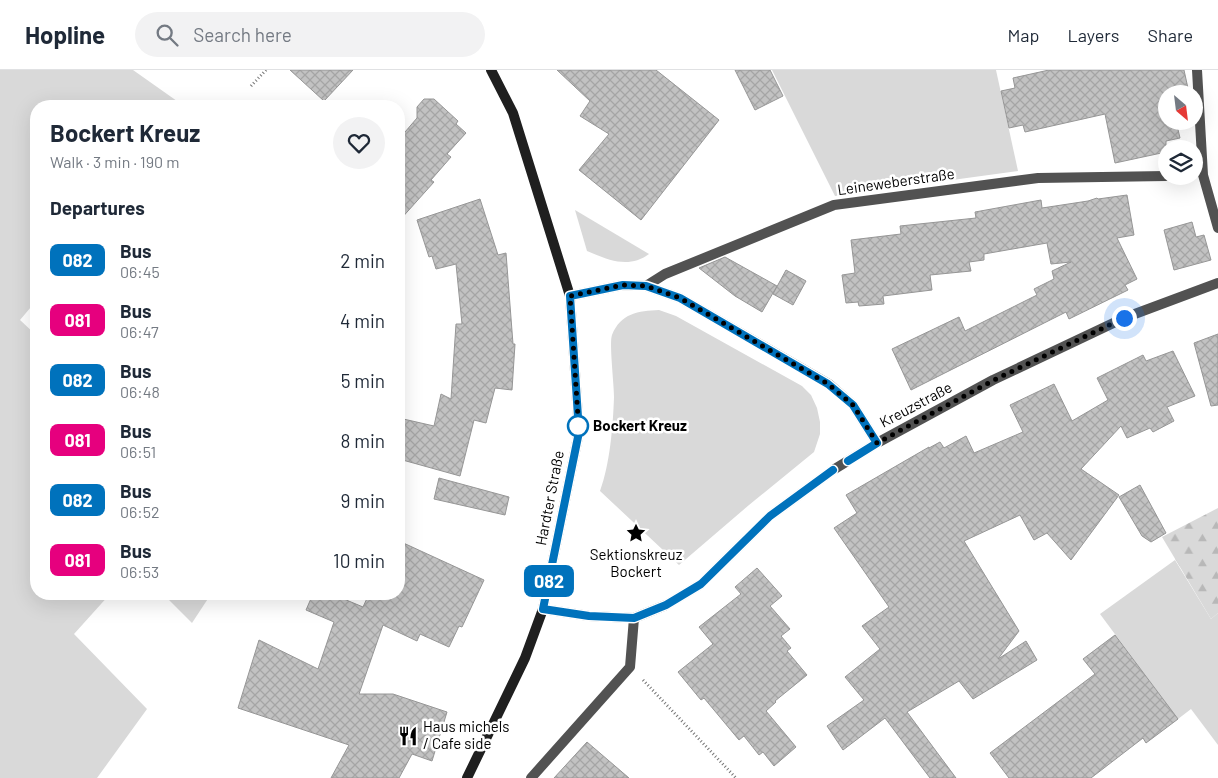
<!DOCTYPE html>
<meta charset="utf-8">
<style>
body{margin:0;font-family:Barlow,sans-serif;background:#f2f2f3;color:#1f2937;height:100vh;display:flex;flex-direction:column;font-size:19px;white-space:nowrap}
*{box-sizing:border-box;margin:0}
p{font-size:16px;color:#747a83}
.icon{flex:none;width:28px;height:28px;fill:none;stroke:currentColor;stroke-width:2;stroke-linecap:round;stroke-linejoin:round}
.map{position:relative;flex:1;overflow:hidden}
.details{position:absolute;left:30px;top:30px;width:375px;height:500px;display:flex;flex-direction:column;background:#fff;border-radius:20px;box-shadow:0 5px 20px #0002}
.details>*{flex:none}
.badge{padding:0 10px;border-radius:8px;font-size:18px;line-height:32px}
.needle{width:32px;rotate:152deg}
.tools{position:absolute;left:1158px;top:15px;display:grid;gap:10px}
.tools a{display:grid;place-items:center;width:45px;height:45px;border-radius:50%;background:#fff;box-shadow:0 5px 20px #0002;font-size:25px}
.you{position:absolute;width:25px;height:25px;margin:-12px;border:4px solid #fff;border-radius:50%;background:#1a73e8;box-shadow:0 0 0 8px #1a73e833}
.map>.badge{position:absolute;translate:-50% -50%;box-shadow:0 0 0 2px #fff}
h2{padding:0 20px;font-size:19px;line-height:45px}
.round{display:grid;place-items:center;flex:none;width:52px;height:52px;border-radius:26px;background:#f2f2f3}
.headline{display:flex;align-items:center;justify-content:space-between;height:85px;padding:0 20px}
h1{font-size:24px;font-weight:700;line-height:38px}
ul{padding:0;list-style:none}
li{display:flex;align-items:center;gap:15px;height:60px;padding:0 20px}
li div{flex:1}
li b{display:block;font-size:19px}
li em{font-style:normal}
li .badge{min-width:55px;font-weight:700;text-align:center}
header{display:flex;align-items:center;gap:30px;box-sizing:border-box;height:70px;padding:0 25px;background:#fff;border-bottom:1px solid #e0e1e3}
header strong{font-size:24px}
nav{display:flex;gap:28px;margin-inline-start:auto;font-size:18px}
.search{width:350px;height:45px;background:#f2f2f3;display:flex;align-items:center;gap:12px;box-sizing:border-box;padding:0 18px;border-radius:28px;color:#747a83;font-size:19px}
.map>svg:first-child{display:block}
.grass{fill:#d9d9d9}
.forest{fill:url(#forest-firs)}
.building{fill:url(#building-cross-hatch);stroke:#969696}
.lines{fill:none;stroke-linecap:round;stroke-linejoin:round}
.path{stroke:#747474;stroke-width:3;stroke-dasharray:1 2.5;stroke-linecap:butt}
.street{stroke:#525252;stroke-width:10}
.secondary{stroke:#1f1f1f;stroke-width:10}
.line-casing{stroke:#fff;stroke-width:11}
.line{stroke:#0072bc;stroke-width:8}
.walk{stroke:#000;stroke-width:5;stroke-dasharray:0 9}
.stop-dot{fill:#fff;stroke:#0072bc;stroke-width:2.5}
.labels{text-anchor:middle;stroke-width:5;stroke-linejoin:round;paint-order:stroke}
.street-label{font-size:15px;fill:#000;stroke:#fff}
.stop-label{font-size:15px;font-weight:bold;fill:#000;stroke:#fff;text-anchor:start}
.poi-label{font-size:15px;fill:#000;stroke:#fff}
</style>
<header>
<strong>Hopline</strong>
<div class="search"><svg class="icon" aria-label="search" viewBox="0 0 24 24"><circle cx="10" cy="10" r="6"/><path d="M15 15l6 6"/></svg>Search here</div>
<nav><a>Map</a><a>Layers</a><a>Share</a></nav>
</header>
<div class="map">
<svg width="1218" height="708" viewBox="0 0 1218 708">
<defs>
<pattern id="forest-firs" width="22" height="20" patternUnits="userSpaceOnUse" patternTransform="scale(1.25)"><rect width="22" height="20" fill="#d9d9d9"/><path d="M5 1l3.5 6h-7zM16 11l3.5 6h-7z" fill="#b8b8b8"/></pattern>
<pattern id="building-cross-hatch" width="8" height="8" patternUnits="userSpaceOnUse" patternTransform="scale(1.25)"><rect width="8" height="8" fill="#c2c2c2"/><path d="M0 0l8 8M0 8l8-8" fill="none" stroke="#a5a5a5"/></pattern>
</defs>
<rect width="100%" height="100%" fill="#fff"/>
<g class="grass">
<path d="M 0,0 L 133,0 L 184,36 L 36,36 L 36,231 L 20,250 L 36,265 L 36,524 L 110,524 L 74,564 L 147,639 L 97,708 L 0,708 Z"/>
<path d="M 772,0 L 996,0 L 1018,101 L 835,126 Z"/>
<path d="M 575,140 L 649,184 C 629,199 608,190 587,181 Z"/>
<path d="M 659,240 L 676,246 L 802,316 L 811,325 L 817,338 L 820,352 L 820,364 L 814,382 L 749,435 L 679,495 L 600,421 C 610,394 613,356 614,327 C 614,314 609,273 612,265 C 621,243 638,241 659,240 Z"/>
<path d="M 1175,490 L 1211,549 L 1218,543 L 1218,675 L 1191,639 L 1178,649 L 1100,544 Z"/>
<path d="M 163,524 L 211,524 L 192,553 Z"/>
</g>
<path class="forest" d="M 1218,438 L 1218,543 L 1211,549 L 1162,467 Z"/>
<g class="building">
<path d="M 290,0 L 353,0 L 324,31 Z"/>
<path d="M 557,0 L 656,0 L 719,50 L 641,150 L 579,100 L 609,64 L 580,46 L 590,31 Z"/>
<path d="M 735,0 L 770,0 L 783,26 L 755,40 Z"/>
<path d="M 1049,0 L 1184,0 L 1189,23 L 1166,24 L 1166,51 L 1176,51 L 1180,68 L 1166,71 L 1166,82 L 1115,93 L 1105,44 L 1025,62 L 1023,55 L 1009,58 L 1001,21 L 1015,18 L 1013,8 Z"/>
<path d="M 424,29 L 434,29 L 458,51 L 456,54 L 466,63 L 447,84 L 451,87 L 431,110 L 434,112 L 399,151 L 399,69 L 417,48 L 417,37 Z"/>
<path d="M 1127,125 L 1134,165 L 1117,168 L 1137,209 L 1125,215 L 1128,220 L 1069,249 L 1066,242 L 911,320 L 892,279 L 959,247 L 965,261 L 1037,225 L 1034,219 L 1054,209 L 1052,201 L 1071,192 L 1051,194 L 1047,173 L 984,184 L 984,190 L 969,192 L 971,201 L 930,205 L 932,220 L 883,226 L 884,234 L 859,236 L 858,232 L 846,233 L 842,205 L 855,203 L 851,170 L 901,164 L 900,156 L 976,148 L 975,142 L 1041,130 L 1042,138 L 1088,131 L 1097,128 L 1098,129 Z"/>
<path d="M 480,129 L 498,185 L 506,183 L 513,274 L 515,274 L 512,320 L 495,318 L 486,353 L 474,350 L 460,406 L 399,389 L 399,348 L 434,356 L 441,324 L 451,329 L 456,254 L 462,254 L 456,194 L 436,199 L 432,186 L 429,187 L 417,150 Z"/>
<path d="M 1192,152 L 1196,167 L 1204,165 L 1211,190 L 1174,200 L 1164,160 Z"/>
<path d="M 725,187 L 777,216 L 762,242 L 735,226 L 699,198 Z"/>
<path d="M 786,200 L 806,211 L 793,235 L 773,224 Z"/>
<path d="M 1218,264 L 1218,335 L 1211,336 L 1194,273 Z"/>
<path d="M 1173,281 L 1195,326 L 1167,337 L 1174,351 L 1153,362 L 1150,358 L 1127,368 L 1121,356 L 1081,399 L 1119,425 L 1071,490 L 1047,463 L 1034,470 L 1020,445 L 964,471 L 1019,561 L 998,589 L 1026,571 L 1037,590 L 973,629 L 959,611 L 907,642 L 956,708 L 930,708 L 885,648 L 843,680 L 827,656 L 864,630 L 845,607 L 880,579 L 862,556 L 889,537 L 834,458 L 857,443 L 846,425 L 929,377 L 929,378 L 940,372 L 944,378 L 966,366 L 974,383 L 1023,362 L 1010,335 L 1054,314 L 1072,351 L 1108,330 L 1097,308 L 1143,285 L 1146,291 Z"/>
<path d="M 439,408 L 509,427 L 505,445 L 434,429 Z"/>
<path d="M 1140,415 L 1166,463 L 1151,472 L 1142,466 L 1119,427 Z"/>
<path d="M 399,471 L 484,510 L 462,557 L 459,556 L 449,577 L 420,564 L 417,571 L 383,555 L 359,624 L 393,624 L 447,642 L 432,691 L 412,684 L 399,708 L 331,708 L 349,675 L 238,638 L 259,570 L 318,599 L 334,552 L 306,540 L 313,524 L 332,524 L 363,537 L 369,524 L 399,524 Z"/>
<path d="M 757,498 L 782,526 L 770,536 L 790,559 L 781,566 L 791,578 L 787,581 L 807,605 L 775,631 L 776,632 L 766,641 L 796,677 L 774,696 L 763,682 L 759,685 L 744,666 L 739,670 L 704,628 L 701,630 L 678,602 L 713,574 L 699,557 L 741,524 L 735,517 Z"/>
<path d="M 1115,565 L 1178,649 L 1146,673 L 1143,668 L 1091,708 L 1009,708 L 990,683 L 1095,604 L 1083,589 Z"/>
<path d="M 587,672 L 629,708 L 554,708 Z"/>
</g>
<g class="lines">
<g class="path">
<path d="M 251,16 L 266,0"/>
<path d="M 643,610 L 736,708"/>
</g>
<g class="street">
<path d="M 1197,0 L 1203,105 L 1218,158"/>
<path d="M 646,216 L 665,204 L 834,135 L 1038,108 L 1166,106"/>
<path d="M 570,226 L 623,215 L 646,216 L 680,228 L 829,314 L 853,335 L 877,373"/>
<path d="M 543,539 L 589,546 L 634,548 L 666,535 L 701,514 L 770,446 L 833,400 L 877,373 L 993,310 L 1124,248 L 1218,213"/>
<path d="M 531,708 L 630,597 L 634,548"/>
</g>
<path class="secondary" d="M 467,708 L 525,588 L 543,539 L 579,362 L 570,226 L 513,43 L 491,0"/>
</g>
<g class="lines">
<defs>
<path id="line" d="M 833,400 L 770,446 L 701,514 L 666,535 L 634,548 L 589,546 L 543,539 L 579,362 L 570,226 L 623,215 L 646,216 L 680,228 L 828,314 L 853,335 L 877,373 L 848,391"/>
</defs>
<use href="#line" class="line-casing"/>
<use href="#line" class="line"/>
<path class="walk" d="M 578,356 L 579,362 L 570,226 L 623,215 L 646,216 L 680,228 L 828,314 L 853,335 L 877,373 L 994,310 L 1124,248"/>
</g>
<defs>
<symbol id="sight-bare" viewBox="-9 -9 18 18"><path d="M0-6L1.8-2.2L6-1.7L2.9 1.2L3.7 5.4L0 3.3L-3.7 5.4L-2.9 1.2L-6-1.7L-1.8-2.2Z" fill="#000" stroke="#fff" stroke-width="2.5" paint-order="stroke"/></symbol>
<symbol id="restaurant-bare" viewBox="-9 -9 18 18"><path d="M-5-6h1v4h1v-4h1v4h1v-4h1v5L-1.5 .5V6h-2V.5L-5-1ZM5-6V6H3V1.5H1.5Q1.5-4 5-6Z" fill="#000" stroke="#fff" stroke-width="2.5" paint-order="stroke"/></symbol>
</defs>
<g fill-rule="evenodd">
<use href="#sight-bare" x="622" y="449" width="28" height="28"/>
<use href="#restaurant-bare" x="394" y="652" width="28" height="28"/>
</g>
<circle class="stop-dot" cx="578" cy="356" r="10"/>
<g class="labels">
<g class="street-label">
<text transform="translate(896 112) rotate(-8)" y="5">Leineweberstraße</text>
<text transform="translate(916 335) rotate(-28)" y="5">Kreuzstraße</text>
<text transform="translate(550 428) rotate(-79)" y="5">Hardter Straße</text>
</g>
<g class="stop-label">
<text x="593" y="361">Bockert Kreuz</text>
</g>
<g class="poi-label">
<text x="636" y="490">Sektionskreuz<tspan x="636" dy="17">Bockert</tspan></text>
<text x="423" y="662" text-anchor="start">Haus michels<tspan x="423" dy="17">/ Cafe side</tspan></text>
</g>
</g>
</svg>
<div class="tools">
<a><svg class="needle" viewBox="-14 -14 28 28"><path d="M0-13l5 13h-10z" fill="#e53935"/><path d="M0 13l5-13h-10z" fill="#747a83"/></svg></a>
<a><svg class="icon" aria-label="layers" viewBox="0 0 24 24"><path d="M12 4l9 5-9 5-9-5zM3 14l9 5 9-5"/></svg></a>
</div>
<div class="you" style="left:1124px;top:248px"></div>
<b class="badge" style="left:549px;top:511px;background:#0072bc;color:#fff">082</b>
<section class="details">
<div class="headline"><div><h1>Bockert Kreuz</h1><p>Walk · 3 min · 190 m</p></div><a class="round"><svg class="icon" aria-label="heart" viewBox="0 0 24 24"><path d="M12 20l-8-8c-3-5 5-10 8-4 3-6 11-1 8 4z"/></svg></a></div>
<h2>Departures</h2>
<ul>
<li><span class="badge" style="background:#0072bc;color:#fff">082</span><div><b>Bus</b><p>06:45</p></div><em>2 min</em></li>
<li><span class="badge" style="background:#e6007e;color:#fff">081</span><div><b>Bus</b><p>06:47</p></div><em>4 min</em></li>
<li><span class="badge" style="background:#0072bc;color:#fff">082</span><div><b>Bus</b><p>06:48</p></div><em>5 min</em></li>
<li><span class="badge" style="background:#e6007e;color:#fff">081</span><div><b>Bus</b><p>06:51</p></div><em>8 min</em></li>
<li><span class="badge" style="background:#0072bc;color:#fff">082</span><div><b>Bus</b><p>06:52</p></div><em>9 min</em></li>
<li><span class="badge" style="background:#e6007e;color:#fff">081</span><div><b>Bus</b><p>06:53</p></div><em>10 min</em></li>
</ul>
</section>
</div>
